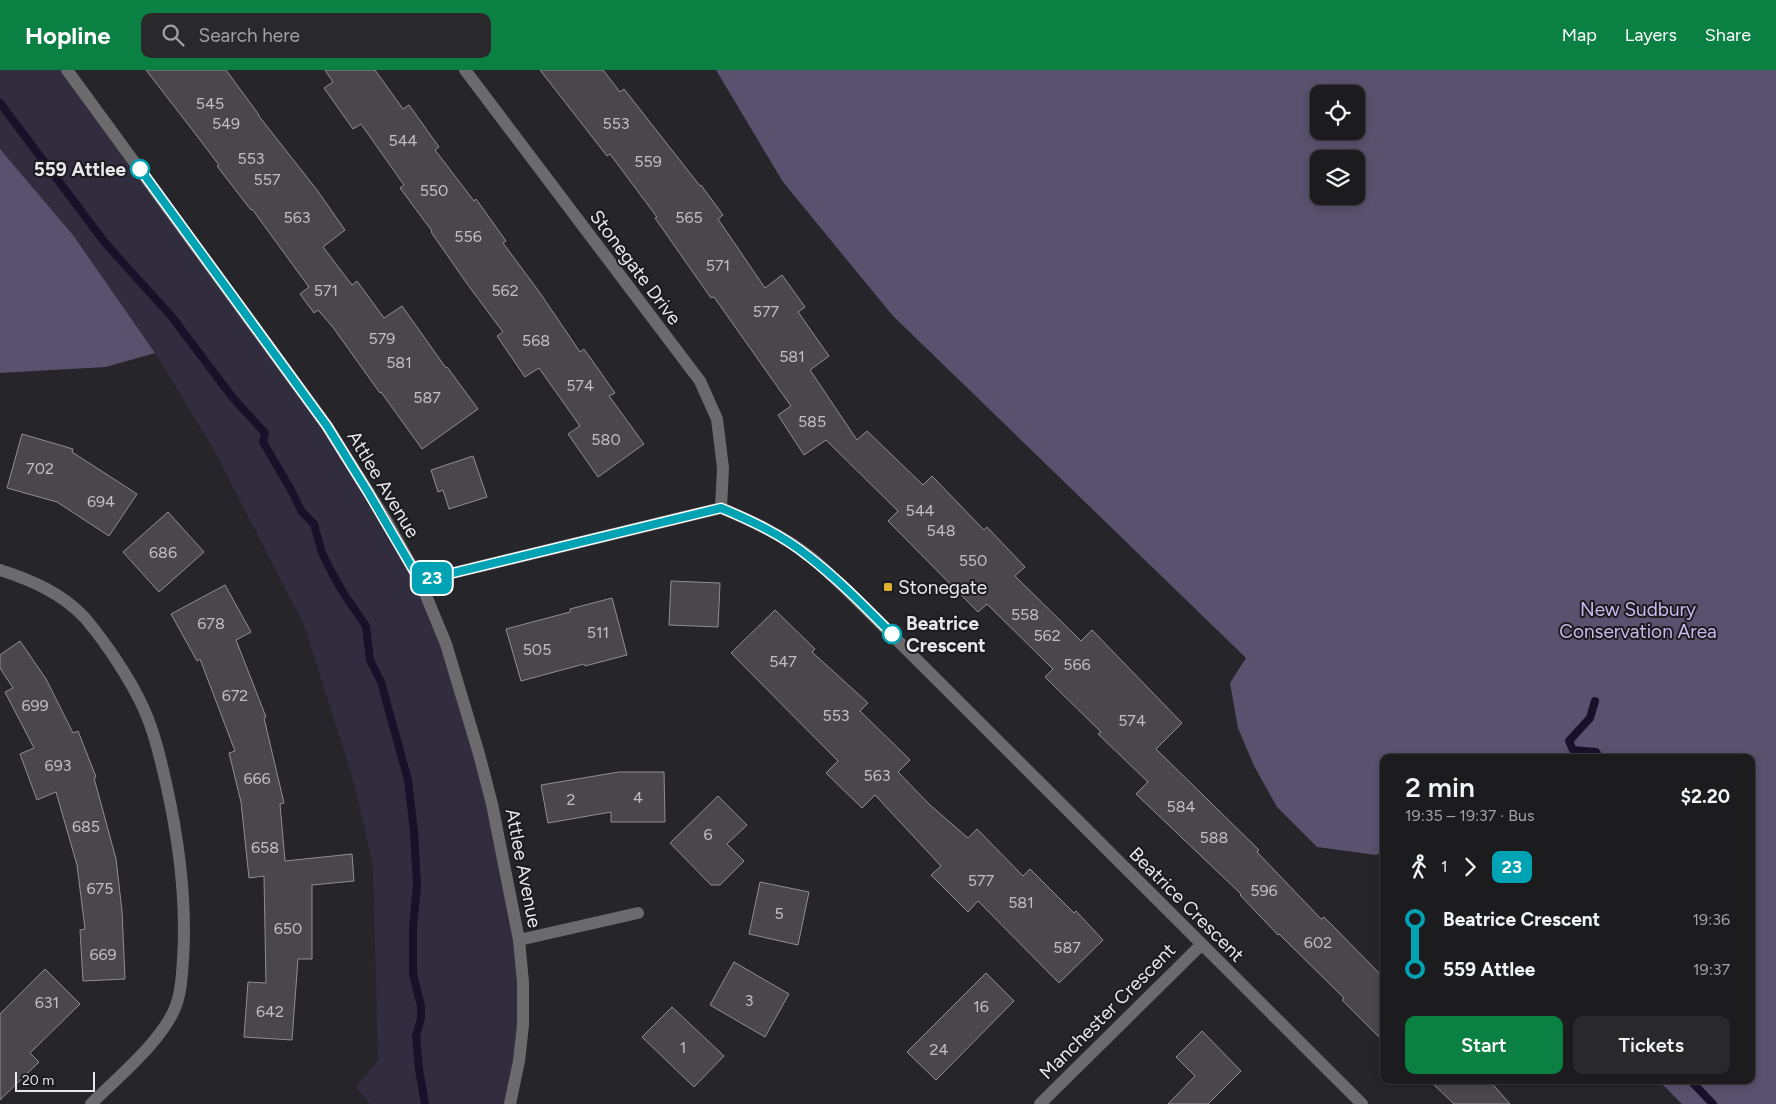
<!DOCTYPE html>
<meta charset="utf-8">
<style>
body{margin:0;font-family:Figtree,sans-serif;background:#29292c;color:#f1f3f6;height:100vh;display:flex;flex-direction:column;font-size:19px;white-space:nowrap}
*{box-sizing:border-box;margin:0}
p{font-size:16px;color:#a0a1a4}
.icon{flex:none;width:28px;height:28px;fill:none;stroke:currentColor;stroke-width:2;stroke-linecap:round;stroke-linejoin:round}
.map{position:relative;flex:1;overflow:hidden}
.panel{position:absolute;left:1380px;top:684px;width:375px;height:330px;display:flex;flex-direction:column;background:#1c1c1f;border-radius:10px;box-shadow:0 2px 8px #0003,0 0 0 1px #3a3a3d}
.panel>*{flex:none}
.badge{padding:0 10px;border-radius:8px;font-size:18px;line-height:32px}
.fabs{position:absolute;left:1310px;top:15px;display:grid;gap:10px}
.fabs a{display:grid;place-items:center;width:55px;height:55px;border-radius:10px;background:#1c1c1f;box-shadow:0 2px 8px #0003,0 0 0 1px #3a3a3d;font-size:25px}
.scale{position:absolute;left:15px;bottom:12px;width:80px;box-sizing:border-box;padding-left:5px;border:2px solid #e8e7ea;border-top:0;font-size:14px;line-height:18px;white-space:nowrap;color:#e8e7ea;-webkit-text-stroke:4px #1c1b1f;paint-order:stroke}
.map>.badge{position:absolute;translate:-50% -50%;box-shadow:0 0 0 2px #fff}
.legs{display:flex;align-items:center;gap:8px;height:55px;padding:0 25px;font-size:16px}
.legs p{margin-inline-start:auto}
.head{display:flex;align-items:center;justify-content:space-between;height:85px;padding:0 25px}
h1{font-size:28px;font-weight:600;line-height:38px}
.cta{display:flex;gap:10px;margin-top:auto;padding:10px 25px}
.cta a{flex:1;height:58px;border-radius:10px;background:#0b8043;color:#fff;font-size:20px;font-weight:600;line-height:58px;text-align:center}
.cta a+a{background:#29292c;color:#f1f3f6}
ul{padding:0 25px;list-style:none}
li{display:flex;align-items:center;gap:18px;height:50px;font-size:19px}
li i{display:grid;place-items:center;width:8px;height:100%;margin:0 6px;background:currentColor}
li i::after{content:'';width:12px;height:12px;margin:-6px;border:4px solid;border-radius:50%;background:#1c1c1f}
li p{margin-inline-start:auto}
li:first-child i{background:linear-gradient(#0000 50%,currentColor 0)}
li:last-child i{background:linear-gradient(currentColor 50%,#0000 0)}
header{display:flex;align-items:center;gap:30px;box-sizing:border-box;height:70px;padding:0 25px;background:#0b8043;color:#fff}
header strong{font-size:24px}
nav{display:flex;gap:28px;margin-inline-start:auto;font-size:18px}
.search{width:350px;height:45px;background:#29292c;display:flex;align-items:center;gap:12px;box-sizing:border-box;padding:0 18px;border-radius:10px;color:#a0a1a4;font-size:19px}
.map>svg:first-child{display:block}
.green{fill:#322d3e}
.forest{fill:#59516d;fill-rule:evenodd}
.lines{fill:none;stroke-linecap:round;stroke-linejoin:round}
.stream{stroke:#191129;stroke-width:8}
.building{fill:#49474c;stroke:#908e93}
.minor{stroke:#6b6a6c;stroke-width:12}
.line-1-casing{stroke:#fff;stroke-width:11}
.line-1{stroke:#00a3b4;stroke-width:8}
.stop-1-dot{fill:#fff;stroke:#00a3b4;stroke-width:2.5}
.poi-dot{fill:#deb133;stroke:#1c1b1f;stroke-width:2}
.labels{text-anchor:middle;stroke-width:4;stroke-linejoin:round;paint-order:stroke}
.number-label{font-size:16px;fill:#c0bfc2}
.stop-label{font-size:19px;font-weight:bold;fill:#e8e7ea;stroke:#1c1b1f;text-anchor:end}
.street-label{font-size:19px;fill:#e8e7ea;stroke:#1c1b1f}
.poi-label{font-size:19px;fill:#e8e7ea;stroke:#1c1b1f;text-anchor:start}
.park-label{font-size:19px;fill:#c9baf0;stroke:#1c1b1f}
</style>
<header>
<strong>Hopline</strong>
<div class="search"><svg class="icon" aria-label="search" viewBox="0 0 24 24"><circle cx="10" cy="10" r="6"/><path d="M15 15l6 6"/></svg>Search here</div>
<nav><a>Map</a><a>Layers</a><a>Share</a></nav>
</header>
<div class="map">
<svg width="1776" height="1034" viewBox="0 0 1776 1034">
<rect width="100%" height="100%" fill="#262529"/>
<path class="green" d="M 0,0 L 69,0 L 387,450 L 466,633 L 524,914 L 511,1034 L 370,1034 L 356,1017 L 378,990 L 373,794 L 353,709 L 304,555 L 213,378 L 155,283 L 73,165 L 0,79 Z"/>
<g class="forest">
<path d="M 716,0 L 1776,0 L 1776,1034 L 1682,1034 L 1658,1010 L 1751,1010 L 1751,688 L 1384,688 L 1384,781 L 1376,785 L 1317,777 L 1277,737 L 1254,696 L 1238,658 L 1230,613 L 1246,588 L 893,246 L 783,112 ZM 1319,24 L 1356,24 L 1356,61 L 1319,61 ZM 1319,89 L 1356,89 L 1356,126 L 1319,126 Z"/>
<path d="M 0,79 L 73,165 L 155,283 L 106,297 L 0,303 Z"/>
</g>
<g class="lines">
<g class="stream">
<path d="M 0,33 L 106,174 L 172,247 L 233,328 L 265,363 L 263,372 L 290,418 L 302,442 L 314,454 L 322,483 L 332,503 L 344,524 L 366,556 L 370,590 L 381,612 L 408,710 L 414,761 L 417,816 L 413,857 L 413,904 L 421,936 L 421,948 L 416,966 L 419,999 L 425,1034"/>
<path d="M 1595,631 L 1590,648 L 1569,671 L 1573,680 L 1596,682 L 1600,688"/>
<path d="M 1690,1010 L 1713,1034"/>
</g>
</g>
<g class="building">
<path d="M 146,0 L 226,0 L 259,45 L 258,45 L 317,120 L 345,160 L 323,177 L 352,215 L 357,211 L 384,248 L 402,236 L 446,298 L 447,297 L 478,339 L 422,379 L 381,322 L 380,323 L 332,256 L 318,240 L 314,243 L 300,224 L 309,217 L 252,139 L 251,140 L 217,96 L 219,95 L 194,62 Z"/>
<path d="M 325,0 L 375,0 L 403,39 L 409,35 L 439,77 L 435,80 L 474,131 L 476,129 L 506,171 L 503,173 L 540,223 L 580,282 L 584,279 L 615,323 L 609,326 L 644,374 L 598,407 L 568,364 L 580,356 L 539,298 L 525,307 L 497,266 L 503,262 L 468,215 L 431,162 L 432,161 L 400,118 L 404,115 L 361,54 L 353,59 L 324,18 L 333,12 Z"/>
<path d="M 540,0 L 603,0 L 620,22 L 624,19 L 700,116 L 701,115 L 723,145 L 718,149 L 765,218 L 782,205 L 805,237 L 798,242 L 829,286 L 810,300 L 857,370 L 867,361 L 923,415 L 932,406 L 984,460 L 987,457 L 1025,497 L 1015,506 L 1081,571 L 1092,560 L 1182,653 L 1156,679 L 1259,780 L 1257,782 L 1321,849 L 1324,847 L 1384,908 L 1384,972 L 1342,930 L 1344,928 L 1279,864 L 1278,865 L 1240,825 L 1241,824 L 1136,724 L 1148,712 L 1098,664 L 1101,662 L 1045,607 L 1053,599 L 987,534 L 978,542 L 888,451 L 898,441 L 826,370 L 804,385 L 778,345 L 791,336 L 714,227 L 711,228 L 655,148 L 657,147 L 610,84 L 607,86 Z"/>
<path d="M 22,364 L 73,379 L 72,382 L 137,424 L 109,466 L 57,432 L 7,418 Z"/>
<path d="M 473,386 L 487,427 L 449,439 L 443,420 L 438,422 L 431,400 Z"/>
<path d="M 168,442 L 204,482 L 159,522 L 123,482 Z"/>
<path d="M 671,511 L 720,513 L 718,557 L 669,555 Z"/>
<path d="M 225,515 L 251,562 L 236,570 L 266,647 L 264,648 L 284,733 L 280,734 L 285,791 L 352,784 L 354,811 L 312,815 L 312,889 L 298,889 L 292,970 L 244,967 L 248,912 L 266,913 L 264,806 L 249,808 L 241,732 L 229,683 L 235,681 L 200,589 L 197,591 L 171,544 Z"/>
<path d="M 612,528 L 627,585 L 585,596 L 584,594 L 521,611 L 506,559 L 570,542 L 570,539 Z"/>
<path d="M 775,540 L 815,579 L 812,582 L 868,633 L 860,641 L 910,690 L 898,702 L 930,735 L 968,768 L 977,759 L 1023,806 L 1030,799 L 1074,843 L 1076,841 L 1103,870 L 1059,913 L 978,831 L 968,842 L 931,805 L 941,796 L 875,725 L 862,738 L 826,703 L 838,691 L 731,583 Z"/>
<path d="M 20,571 L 46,609 L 73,663 L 78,661 L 96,707 L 94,708 L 116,789 L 122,841 L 125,909 L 83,911 L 80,860 L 85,859 L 77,795 L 56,722 L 37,730 L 20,684 L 34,678 L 5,622 L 13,618 L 0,598 L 0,585 Z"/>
<path d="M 619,702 L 664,702 L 665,752 L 611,752 L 611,742 L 548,753 L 541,715 Z"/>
<path d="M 718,726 L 747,755 L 727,774 L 744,791 L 720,815 L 711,815 L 670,773 Z"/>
<path d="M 760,812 L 809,822 L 798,875 L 749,864 Z"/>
<path d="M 734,892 L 789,924 L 765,967 L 710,935 Z"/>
<path d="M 45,899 L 80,934 L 30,983 L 39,992 L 0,1030 L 0,944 Z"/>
<path d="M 986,903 L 1014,931 L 936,1010 L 907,982 Z"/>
<path d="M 672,937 L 724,986 L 694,1017 L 642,967 Z"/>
<path d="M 1202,961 L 1241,1001 L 1208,1034 L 1168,1034 L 1195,1006 L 1176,987 Z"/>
<path d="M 1429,1010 L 1489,1010 L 1510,1034 L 1454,1034 Z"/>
</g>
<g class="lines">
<g class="minor">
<path d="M 67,0 L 327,356 L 386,450 L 420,511 L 446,574 L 479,684 L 492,734 L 519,870 L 523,912 L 523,955 L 519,991 L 510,1034"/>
<path d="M 465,0 L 700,311 L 717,349 L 723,398 L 721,438"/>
<path d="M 0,500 C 31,510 62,523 85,548 C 106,573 129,607 143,637 C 154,661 160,687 166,713 C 179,771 187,829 183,889 C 182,905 181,924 175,938 C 161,972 117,1008 91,1034"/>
<path d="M 420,511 L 721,438 C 752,451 782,465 809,486 C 823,497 836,510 849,522 L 1362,1034"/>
<path d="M 519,870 L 638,843"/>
<path d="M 1040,1034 L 1201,875"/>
</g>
</g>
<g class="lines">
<defs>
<path id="line-1" d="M 140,99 L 327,356 L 368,422 L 420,511 L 721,438 C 752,451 782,465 808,486 C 838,509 865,537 892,564"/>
</defs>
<use href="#line-1" class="line-1-casing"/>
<use href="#line-1" class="line-1"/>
</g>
<g class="stop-1-dot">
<circle cx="140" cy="99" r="9"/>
<circle cx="892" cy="564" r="9"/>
</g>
<rect class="poi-dot" x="883" y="512" width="10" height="10" rx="2.5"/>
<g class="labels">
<g class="number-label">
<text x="210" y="39">545</text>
<text x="226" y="59">549</text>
<text x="616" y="59">553</text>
<text x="403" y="76">544</text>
<text x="251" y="94">553</text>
<text x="648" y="97">559</text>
<text x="267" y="115">557</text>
<text x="434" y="126">550</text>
<text x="297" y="153">563</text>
<text x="689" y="153">565</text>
<text x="468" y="172">556</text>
<text x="718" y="201">571</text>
<text x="326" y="226">571</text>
<text x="505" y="226">562</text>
<text x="766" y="247">577</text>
<text x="382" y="274">579</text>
<text x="536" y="276">568</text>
<text x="792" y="292">581</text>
<text x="399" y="298">581</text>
<text x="580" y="321">574</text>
<text x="427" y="333">587</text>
<text x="812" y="357">585</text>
<text x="606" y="375">580</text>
<text x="40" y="404">702</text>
<text x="101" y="437">694</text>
<text x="920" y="446">544</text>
<text x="941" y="466">548</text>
<text x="163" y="488">686</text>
<text x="973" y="496">550</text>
<text x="1025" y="550">558</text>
<text x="211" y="559">678</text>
<text x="598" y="568">511</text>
<text x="1047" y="571">562</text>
<text x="537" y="585">505</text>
<text x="783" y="597">547</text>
<text x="1077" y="600">566</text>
<text x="235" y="631">672</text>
<text x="35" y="641">699</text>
<text x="836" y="651">553</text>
<text x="1132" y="656">574</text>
<text x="58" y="701">693</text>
<text x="877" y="711">563</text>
<text x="257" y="714">666</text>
<text x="638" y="733">4</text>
<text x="571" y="735">2</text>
<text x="1181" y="742">584</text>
<text x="86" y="762">685</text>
<text x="708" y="770">6</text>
<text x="1214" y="773">588</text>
<text x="265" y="783">658</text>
<text x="981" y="816">577</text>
<text x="100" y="824">675</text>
<text x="1264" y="826">596</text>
<text x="1021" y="838">581</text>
<text x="779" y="849">5</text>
<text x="288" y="864">650</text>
<text x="1318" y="878">602</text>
<text x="1067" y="883">587</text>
<text x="103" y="890">669</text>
<text x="749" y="936">3</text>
<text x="47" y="938">631</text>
<text x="981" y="942">16</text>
<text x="270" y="947">642</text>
<text x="683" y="983">1</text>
<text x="939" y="985">24</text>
</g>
<g class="stop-label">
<text x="126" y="106">559 Attlee</text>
<text x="906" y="560" text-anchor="start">Beatrice<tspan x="906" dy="22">Crescent</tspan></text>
</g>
<g class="street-label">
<text transform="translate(636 197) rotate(53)" y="7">Stonegate Drive</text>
<text transform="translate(384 414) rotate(59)" y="7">Attlee Avenue</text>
<text transform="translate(524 798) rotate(79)" y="7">Attlee Avenue</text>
<text transform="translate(1187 834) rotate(45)" y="7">Beatrice Crescent</text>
<text transform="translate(1107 941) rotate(-45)" y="7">Manchester Crescent</text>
</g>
<g class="poi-label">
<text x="898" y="524">Stonegate</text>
</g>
<g class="park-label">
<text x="1638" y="546">New Sudbury<tspan x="1638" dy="22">Conservation Area</tspan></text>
</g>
</g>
</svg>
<div class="fabs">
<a><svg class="icon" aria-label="locate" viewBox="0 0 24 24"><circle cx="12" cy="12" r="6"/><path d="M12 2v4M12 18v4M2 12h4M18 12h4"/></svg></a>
<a><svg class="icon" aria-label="layers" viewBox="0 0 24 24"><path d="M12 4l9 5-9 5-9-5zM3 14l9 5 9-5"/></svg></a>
</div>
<div class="scale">20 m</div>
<b class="badge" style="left:432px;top:508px;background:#00a3b4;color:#fff">23</b>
<section class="panel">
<div class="head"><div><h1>2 min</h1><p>19:35 – 19:37 · Bus</p></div><b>$2.20</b></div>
<div class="legs"><svg class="icon" aria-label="walk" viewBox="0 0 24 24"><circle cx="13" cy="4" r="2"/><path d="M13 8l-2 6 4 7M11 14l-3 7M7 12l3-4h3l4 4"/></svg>1<svg class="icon" aria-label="forward" viewBox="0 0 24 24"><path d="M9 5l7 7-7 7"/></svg><b class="badge" style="background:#00a3b4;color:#fff">23</b></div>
<ul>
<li><i style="color:#00a3b4"></i><b>Beatrice Crescent</b><p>19:36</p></li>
<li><i style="color:#00a3b4"></i><b>559 Attlee</b><p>19:37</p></li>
</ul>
<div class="cta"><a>Start</a><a>Tickets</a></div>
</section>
</div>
